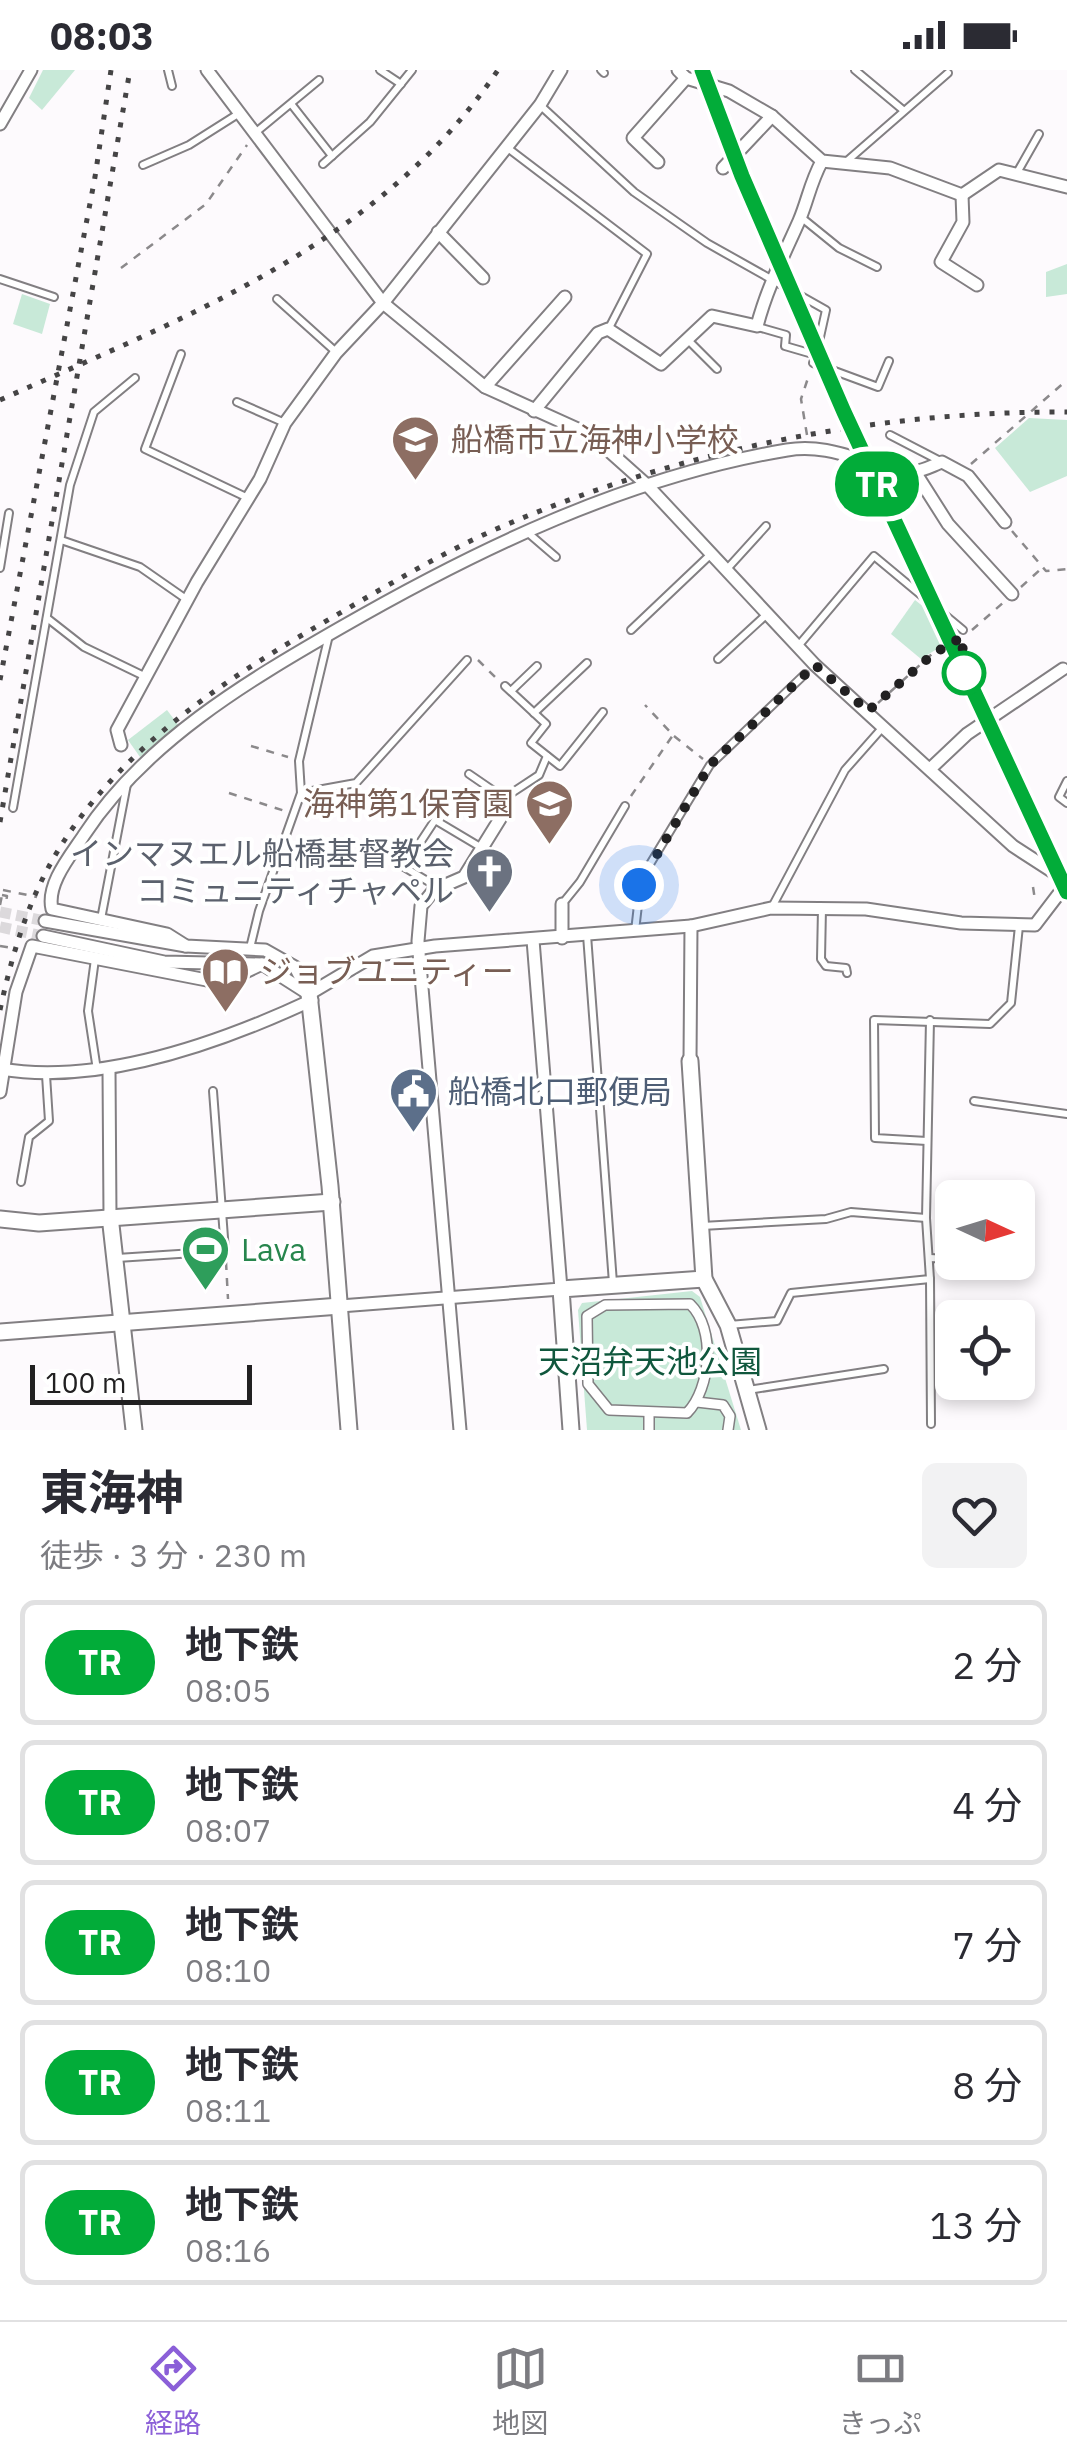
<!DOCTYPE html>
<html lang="ja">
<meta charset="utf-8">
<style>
body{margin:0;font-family:"IBM Plex Sans","Noto Sans JP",sans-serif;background:#f2f2f3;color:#2b2b33;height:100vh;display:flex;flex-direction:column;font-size:38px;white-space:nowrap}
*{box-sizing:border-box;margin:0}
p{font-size:32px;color:#7c7c81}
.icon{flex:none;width:55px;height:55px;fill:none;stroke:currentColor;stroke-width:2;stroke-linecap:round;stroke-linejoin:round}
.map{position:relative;height:1360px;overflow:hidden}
.panel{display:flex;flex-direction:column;background:#fff;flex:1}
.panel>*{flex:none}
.badge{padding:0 20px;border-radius:32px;font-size:35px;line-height:65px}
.needle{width:65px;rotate:94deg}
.controls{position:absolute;left:935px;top:1110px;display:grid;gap:20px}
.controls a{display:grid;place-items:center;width:100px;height:100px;border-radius:15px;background:#fff;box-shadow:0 5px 15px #0003;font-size:50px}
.scale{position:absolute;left:30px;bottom:25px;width:222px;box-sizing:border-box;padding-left:10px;border:5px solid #212021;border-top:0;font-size:28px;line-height:35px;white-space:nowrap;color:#212021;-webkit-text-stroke:8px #fff;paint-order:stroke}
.you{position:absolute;width:50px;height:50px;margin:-25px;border:8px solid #fff;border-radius:50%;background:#1a73e8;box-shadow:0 0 0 15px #1a73e833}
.map>.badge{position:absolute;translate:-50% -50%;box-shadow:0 0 0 5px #fff}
.round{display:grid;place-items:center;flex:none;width:105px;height:105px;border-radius:15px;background:#f2f2f3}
.head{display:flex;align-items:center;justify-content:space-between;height:170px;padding:0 40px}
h1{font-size:48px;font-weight:700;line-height:75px}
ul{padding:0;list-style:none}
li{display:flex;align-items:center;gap:30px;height:125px;margin:0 20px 15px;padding:0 20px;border:5px solid #e1e1e2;border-radius:15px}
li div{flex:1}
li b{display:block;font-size:38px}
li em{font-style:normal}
li .badge{min-width:110px;font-weight:700;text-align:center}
.status{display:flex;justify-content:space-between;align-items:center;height:70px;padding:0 50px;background:#fff;direction:ltr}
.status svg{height:28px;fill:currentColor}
.dock{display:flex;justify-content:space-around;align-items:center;height:140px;border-top:2px solid #e1e1e2;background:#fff;font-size:28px;color:#7c7c81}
.dock a{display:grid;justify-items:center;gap:5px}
.dock .on{color:#8b5fd8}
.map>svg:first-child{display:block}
.green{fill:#c8e9d8}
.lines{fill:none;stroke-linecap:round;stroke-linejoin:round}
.minor-tunnel{stroke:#dcd9dc;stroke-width:11;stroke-dasharray:11 5.5;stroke-linecap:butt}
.service-casing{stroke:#827f82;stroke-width:10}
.pedestrian-casing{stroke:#827f82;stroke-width:12}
.minor-casing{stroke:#827f82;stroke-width:15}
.tertiary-casing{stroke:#827f82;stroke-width:19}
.path{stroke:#8b898b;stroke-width:2.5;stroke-dasharray:8 8;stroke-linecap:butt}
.service{stroke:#fff;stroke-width:6}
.pedestrian{stroke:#fff;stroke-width:9}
.minor{stroke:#fff;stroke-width:11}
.tertiary{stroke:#fff;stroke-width:15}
.rail{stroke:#454445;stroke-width:5;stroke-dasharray:5 10;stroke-linecap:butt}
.path-bridge{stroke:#8b898b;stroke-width:2.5;stroke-dasharray:8 8;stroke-linecap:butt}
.line-casing{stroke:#fff;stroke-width:22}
.line{stroke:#02ac39;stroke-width:15}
.walk{stroke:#212021;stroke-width:10;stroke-dasharray:0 18}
.stop-dot{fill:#fff;stroke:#02ac39;stroke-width:5}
.labels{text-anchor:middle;stroke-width:8;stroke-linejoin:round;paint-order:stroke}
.education-label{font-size:32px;fill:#785e54;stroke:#fff;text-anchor:start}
.worship-label{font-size:32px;fill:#5b616d;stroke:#fff;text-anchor:end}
.service-label{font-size:32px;fill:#4e5e75;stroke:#fff;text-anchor:start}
.leisure-label{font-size:32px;fill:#27864d;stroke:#fff;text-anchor:start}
.park-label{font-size:32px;fill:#10573d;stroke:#fff}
</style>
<div class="status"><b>08:03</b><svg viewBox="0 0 49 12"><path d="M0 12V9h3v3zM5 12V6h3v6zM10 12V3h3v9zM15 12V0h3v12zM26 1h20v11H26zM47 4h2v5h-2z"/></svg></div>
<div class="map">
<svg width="1067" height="1360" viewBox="0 0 1067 1360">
<rect width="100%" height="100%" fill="#fdfafd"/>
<g class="green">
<path d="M 43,0 L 75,0 L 42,40 L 29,28 Z"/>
<path d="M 1067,194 L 1067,224 L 1046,227 L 1046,202 Z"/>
<path d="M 22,224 L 50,234 L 42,264 L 13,254 Z"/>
<path d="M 1029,348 L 1067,350 L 1067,406 L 1030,422 L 995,378 Z"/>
<path d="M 915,530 L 959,565 L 921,589 L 891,564 Z"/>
<path d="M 167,640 L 179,656 L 140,687 L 128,670 Z"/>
<path d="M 692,1221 L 700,1227 L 741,1360 L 587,1360 L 578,1240 L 582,1233 Z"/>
</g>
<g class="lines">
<g class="minor-tunnel">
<path d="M 0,842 L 45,851"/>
<path d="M 0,857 L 43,866"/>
</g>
<defs>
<g id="service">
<path d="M 168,0 L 172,16"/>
<path d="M 380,0 L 401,14"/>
<path d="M 601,0 L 604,3"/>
<path d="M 855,0 L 903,40"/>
<path d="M 292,35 L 332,86"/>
<path d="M 541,36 L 634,122 L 707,173 L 826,240 L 816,285"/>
<path d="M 255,63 L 319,10"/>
<path d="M 505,76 L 647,184 L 609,258"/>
<path d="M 847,91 L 948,3"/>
<path d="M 323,94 L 370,52 L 412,0"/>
<path d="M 143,95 L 189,75 L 238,44"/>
<path d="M 1018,101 L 1039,64"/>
<path d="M 802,148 L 839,178 L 877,197"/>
<path d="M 0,209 L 54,227"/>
<path d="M 277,229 L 336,282"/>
<path d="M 758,257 L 786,265 L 785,276 L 816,285 L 813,293 L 878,317 L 889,291"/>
<path d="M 688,270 L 717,299"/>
<path d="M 181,284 L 145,379 L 248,428"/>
<path d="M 237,332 L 285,353"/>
<path d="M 890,365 L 942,392"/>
<path d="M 527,462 L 556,487"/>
<path d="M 61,470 L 140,497 L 186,529"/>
<path d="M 0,498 L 9,443"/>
<path d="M 727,499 L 766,456"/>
<path d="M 47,548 L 84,577 L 144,606"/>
<path d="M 631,560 L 710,485"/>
<path d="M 799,575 L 874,486 L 963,560"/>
<path d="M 718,589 L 766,545"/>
<path d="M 505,616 L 546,654 L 531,673 L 560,696 L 603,642"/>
<path d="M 511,621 L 537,596"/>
<path d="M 534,643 L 587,593"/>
<path d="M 469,704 L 504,728 L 503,744"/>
<path d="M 1067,711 L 1059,727 L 1067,733"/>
<path d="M 301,723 L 299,691 L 329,565"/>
<path d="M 504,728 L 539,705 L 547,686"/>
<path d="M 13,738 L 70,415 L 94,342 L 135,308"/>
<path d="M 439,818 L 404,797 L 435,750 L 482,778"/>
<path d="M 563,833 L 580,812 L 625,736"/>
<path d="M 772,837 L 845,700 L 883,657"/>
<path d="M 822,838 L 821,889 L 826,896 L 846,898 L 847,903"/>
<path d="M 101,849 L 127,714"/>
<path d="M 635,861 L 641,809 L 710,695 L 805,604"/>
<path d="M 587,865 L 613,1213"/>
<path d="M 250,878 L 259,841 L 301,723 L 356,713 L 467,590"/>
<path d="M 95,889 L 88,941 L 97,1000"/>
<path d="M 974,1031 L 1067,1044"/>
<path d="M 927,1071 L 875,1068 L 874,950 L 990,954 L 1011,933 L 1019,856"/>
<path d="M 21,1112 L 29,1067 L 49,1051 L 46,1005"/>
<path d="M 702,1156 L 826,1149 L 851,1142 L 926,1148"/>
<path d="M 117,1188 L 225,1181 L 213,1021"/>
<path d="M 929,1188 L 952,1189"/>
<path d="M 930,1209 L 931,1354"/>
<path d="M 729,1255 L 777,1251 L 791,1223 L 930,1209 L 926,1148 L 930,950"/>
<path d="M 748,1320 L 884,1299"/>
</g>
<g id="pedestrian">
<path d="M 690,1234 C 716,1259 711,1318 687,1343 L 609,1340 L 588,1314 L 587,1246 L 605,1235 Z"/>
<path d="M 697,1332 L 723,1335 L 730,1346 L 728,1360"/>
<path d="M 649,1343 L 649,1360"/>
</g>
<g id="minor">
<path d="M 207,0 L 383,233 L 485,317 L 591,365 L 647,415 L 815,595 L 1013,776 L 1067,811"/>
<path d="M 678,0 L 686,8 L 729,21 L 772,46 L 822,91 L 890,98 L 962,125 L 999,100 L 1067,117"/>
<path d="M 0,54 L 31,0"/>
<path d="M 658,92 L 633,68 L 686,8"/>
<path d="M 723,98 L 772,46"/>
<path d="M 962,125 L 963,152 L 941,192 L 977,215"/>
<path d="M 438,162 L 483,208"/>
<path d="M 485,317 L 565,227"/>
<path d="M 534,341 L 598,263 L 608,259 L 661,294 L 712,246 L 757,256 C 767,218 783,187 799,151 C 808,130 810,113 822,91"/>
<path d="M 915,402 L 948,454 L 1012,524"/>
<path d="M 121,675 L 117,660 L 197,512 L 260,409 L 285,353 L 336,283 L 383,233 L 540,35 L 561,0"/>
<path d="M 930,699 L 967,664 L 1063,599"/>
<path d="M 45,851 L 186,876 L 265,880 L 295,897 L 309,924"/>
<path d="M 43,866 L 164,892 L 262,894 L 309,924"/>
<path d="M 562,868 L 562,834"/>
<path d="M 186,876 L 167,864 L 52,839 C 46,814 71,785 84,765 C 145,672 246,612 340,558 C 479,478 627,407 787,380 C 835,372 869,399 913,401 C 922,402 933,395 942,392 L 968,406 L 1005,452"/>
<path d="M 309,924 L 373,886 L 435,876 L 691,856 L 771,838 L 866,839 L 961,853 L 1035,855 L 1067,813"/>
<path d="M 690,991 L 691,856"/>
<path d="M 0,999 C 101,1016 220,973 312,930"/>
<path d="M 109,1000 L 110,1146"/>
<path d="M 0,1022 L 16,922 L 32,876 L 222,913 L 262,894"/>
<path d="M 340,1236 L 561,1219 L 533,870"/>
<path d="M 460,1360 L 418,871 L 421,836 L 434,820 L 464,807 L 503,744"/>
</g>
<g id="tertiary">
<path d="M 309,924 L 330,1116 L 349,1360"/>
<path d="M 690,991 L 704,1209 L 728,1255 L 758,1360"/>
<path d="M 110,1146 L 134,1360"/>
<path d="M 0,1149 L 39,1153 L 332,1132"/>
<path d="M 0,1262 L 340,1236"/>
<path d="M 571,1360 L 561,1219 L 704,1209"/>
</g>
</defs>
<use href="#service" class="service-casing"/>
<use href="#pedestrian" class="pedestrian-casing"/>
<use href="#minor" class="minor-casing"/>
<use href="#tertiary" class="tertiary-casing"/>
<g class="path">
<path d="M 121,198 L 206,134 L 247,75"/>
<path d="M 807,365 L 801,329 L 809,305"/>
<path d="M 971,394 L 1067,310"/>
<path d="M 1012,461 L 1046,501 L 1067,499"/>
<path d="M 1021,517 L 1042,498"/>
<path d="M 972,560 L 1004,532"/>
<path d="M 478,590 L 497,609"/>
<path d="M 878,633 L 933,583 L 957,570"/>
<path d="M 674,666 L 703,689"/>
<path d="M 251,676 L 288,687"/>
<path d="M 229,723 L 285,741"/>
<path d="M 631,726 L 673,665 L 645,635"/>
<path d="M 1033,817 L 1035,830"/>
<path d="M 3,820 L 37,827"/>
<path d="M 2,825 L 7,826 L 6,832"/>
<path d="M 0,876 L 18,879"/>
<path d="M 226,1192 L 228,1229"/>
</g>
<use href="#service" class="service"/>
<use href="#pedestrian" class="pedestrian"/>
<use href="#minor" class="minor"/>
<use href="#tertiary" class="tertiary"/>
<g class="rail">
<path d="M 0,330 C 185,247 380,175 498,0"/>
<path d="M 0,610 L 95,107 L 111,0"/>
<path d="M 0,752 L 130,0"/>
<path d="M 0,940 C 13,880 30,823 64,771 C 126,675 224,610 321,554 C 378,521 434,487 494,460 C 673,382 871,341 1067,342"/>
</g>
<path class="path-bridge" d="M 0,835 L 3,820"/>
</g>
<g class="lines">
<defs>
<path id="line" d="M 702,0 L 742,106 L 844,342 L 1067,822"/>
</defs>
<use href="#line" class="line-casing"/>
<use href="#line" class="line"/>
<path class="walk" d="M 639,815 L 710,695 L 815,595 L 868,641 L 933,584 L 962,567 L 964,603"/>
</g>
<defs>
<symbol id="school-pin" viewBox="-11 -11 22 30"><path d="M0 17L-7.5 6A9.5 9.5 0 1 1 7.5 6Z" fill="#8d6e63" stroke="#fff"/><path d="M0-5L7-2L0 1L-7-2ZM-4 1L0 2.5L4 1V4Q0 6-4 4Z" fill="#fff"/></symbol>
<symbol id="church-pin" viewBox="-11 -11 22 30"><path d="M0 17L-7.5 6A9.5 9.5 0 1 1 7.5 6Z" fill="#6b7280" stroke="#fff"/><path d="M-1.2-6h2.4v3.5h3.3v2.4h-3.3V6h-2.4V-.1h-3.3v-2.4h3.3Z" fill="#fff"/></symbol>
<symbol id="library-pin" viewBox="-11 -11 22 30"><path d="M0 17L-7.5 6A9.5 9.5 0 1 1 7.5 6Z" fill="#8d6e63" stroke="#fff"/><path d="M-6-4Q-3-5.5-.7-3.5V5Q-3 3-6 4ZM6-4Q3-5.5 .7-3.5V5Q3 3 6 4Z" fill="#fff"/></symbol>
<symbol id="civic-pin" viewBox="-11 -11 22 30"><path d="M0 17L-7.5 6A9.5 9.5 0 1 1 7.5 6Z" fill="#5c6f8a" stroke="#fff"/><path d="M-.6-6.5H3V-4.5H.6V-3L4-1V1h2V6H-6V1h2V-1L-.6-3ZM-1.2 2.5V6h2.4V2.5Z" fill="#fff"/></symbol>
<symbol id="stadium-pin" viewBox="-11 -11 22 30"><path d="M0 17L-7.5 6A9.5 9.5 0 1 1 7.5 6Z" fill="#2e9e5b" stroke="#fff"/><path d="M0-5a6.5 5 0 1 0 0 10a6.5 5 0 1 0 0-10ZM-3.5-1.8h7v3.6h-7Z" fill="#fff"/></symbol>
</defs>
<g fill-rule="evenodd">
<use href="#school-pin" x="388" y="342" width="55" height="75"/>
<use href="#school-pin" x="522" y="706" width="55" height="75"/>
<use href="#church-pin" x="462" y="774" width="55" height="75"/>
<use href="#library-pin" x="198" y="874" width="55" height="75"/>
<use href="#civic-pin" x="386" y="994" width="55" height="75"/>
<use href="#stadium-pin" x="178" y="1152" width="55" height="75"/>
</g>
<circle class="stop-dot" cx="964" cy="603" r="20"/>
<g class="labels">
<g class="education-label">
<text x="451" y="381">船橋市立海神小学校</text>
<text x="514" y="745" text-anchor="end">海神第1保育園</text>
<text x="260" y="913">ジョブユニティー</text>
</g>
<g class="worship-label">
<text x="454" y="795">インマヌエル船橋基督教会<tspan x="454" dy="37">コミュニティチャペル</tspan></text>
</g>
<g class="service-label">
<text x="448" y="1033">船橋北口郵便局</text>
</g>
<g class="leisure-label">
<text x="241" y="1191">Lava</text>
</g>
<g class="park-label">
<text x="650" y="1303">天沼弁天池公園</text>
</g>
</g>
</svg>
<div class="controls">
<a><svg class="needle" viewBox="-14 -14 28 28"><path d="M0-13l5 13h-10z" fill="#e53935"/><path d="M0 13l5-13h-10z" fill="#7c7c81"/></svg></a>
<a><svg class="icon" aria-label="locate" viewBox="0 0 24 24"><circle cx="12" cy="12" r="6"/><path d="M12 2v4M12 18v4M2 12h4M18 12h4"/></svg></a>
</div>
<div class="scale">100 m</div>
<div class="you" style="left:639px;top:815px"></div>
<b class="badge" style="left:877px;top:414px;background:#02ac39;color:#fff">TR</b>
</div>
<section class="panel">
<div class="head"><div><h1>東海神</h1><p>徒歩 · 3 分 · 230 m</p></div><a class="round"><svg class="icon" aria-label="heart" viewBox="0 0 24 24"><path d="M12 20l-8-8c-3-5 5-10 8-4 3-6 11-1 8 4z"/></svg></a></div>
<ul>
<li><span class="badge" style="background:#02ac39;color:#fff">TR</span><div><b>地下鉄</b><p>08:05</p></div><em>2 分</em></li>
<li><span class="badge" style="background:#02ac39;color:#fff">TR</span><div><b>地下鉄</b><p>08:07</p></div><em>4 分</em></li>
<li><span class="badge" style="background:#02ac39;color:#fff">TR</span><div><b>地下鉄</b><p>08:10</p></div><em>7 分</em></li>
<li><span class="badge" style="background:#02ac39;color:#fff">TR</span><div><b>地下鉄</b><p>08:11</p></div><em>8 分</em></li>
<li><span class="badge" style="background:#02ac39;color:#fff">TR</span><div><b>地下鉄</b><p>08:16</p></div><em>13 分</em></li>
</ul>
</section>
<nav class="dock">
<a class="on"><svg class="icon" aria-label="directions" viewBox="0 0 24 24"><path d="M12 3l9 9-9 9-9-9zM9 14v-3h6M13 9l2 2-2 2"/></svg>経路</a>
<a><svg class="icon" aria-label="map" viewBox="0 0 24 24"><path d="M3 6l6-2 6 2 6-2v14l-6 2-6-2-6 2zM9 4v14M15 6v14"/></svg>地図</a>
<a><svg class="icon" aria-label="tickets" viewBox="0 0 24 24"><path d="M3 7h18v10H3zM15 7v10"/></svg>きっぷ</a>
</nav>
